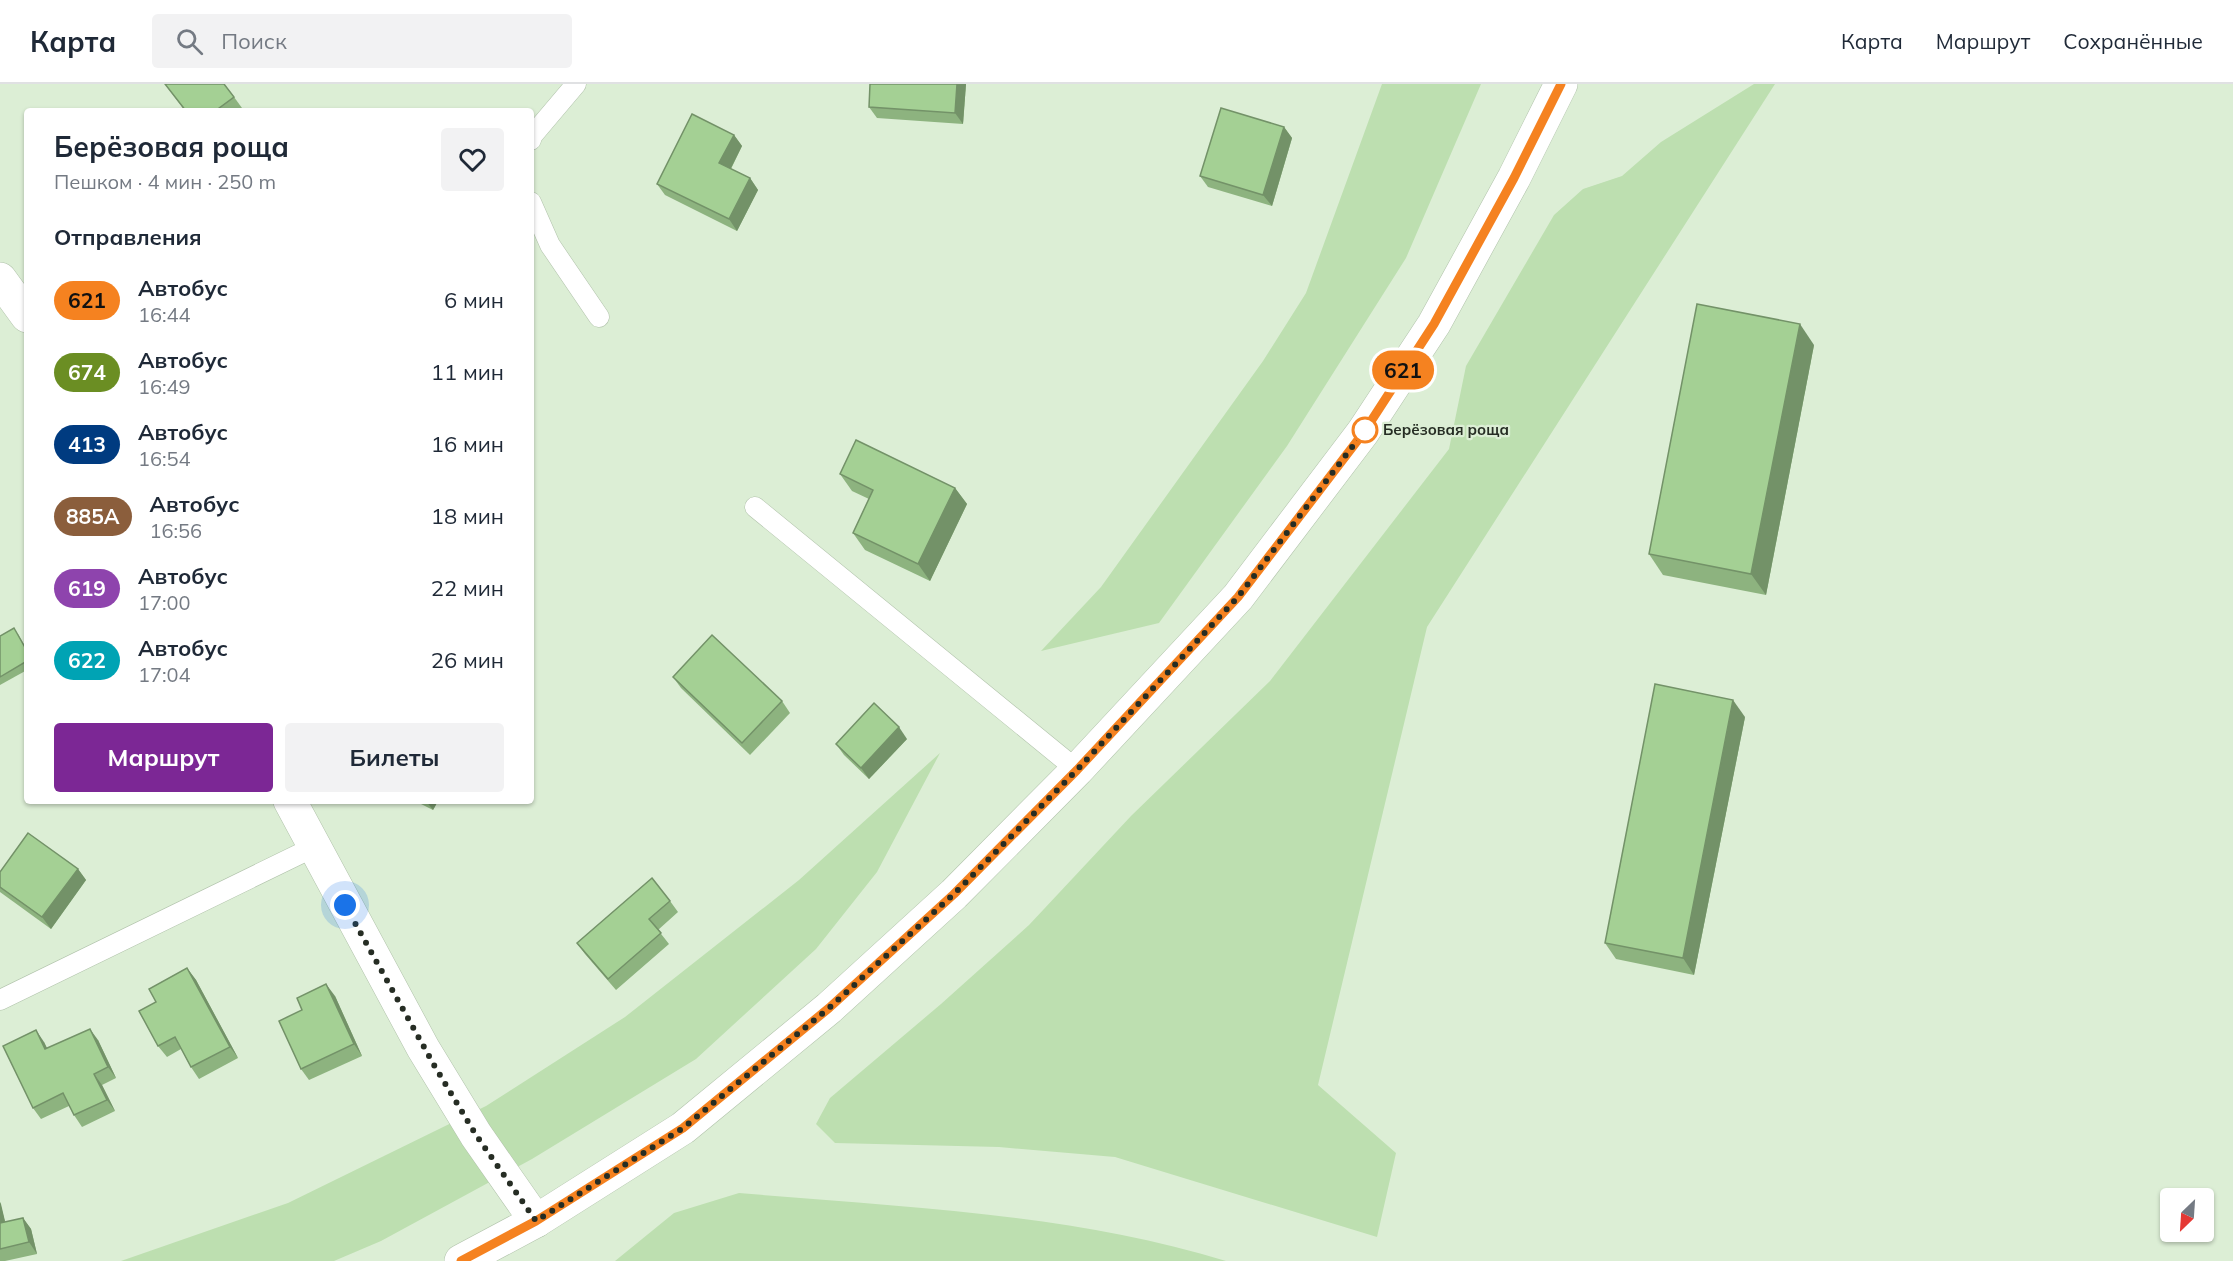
<!DOCTYPE html>
<html lang="ru">
<meta charset="utf-8">
<style>
body{margin:0;font-family:Mulish,sans-serif;background:#f2f2f3;color:#1f2937;height:100vh;display:flex;flex-direction:column;font-size:22px;white-space:nowrap}
*{box-sizing:border-box;margin:0}
p{font-size:20px;color:#747a83}
.icon{flex:none;width:33px;height:33px;fill:none;stroke:currentColor;stroke-width:2;stroke-linecap:round;stroke-linejoin:round}
.map{position:relative;flex:1;overflow:hidden}
.side{position:absolute;left:24px;top:24px;width:510px;height:696px;display:flex;flex-direction:column;background:#fff;border-radius:6px;box-shadow:0 2px 4px #0004}
.side>*{flex:none}
.badge{padding:0 12px;border-radius:20px;font-size:21px;line-height:39px}
.needle{width:39px;rotate:205deg}
.buttons{position:absolute;left:2160px;top:1104px;display:grid;gap:12px}
.buttons a{display:grid;place-items:center;width:54px;height:54px;border-radius:6px;background:#fff;box-shadow:0 2px 4px #0004;font-size:30px}
.you{position:absolute;width:30px;height:30px;margin:-15px;border:4px solid #fff;border-radius:50%;background:#1a73e8;box-shadow:0 0 0 9px #1a73e833}
.map>.badge{position:absolute;translate:-50% -50%;box-shadow:0 0 0 3px #fff}
h2{padding:0 30px;font-size:22px;line-height:54px}
.round{display:grid;place-items:center;flex:none;width:63px;height:63px;border-radius:6px;background:#f2f2f3}
.headline{display:flex;align-items:center;justify-content:space-between;height:102px;padding:0 30px}
h1{font-size:28px;font-weight:700;line-height:45px}
.action{display:flex;gap:12px;margin-top:auto;padding:12px 30px}
.action a{flex:1;height:69px;border-radius:6px;background:#7c2795;color:#fff;font-size:24px;font-weight:700;line-height:69px;text-align:center}
.action a+a{background:#f2f2f3;color:#1f2937}
ul{padding:0;list-style:none}
li{display:flex;align-items:center;gap:18px;height:72px;padding:0 30px}
li div{flex:1}
li b{display:block;font-size:22px}
li em{font-style:normal}
li .badge{min-width:66px;font-weight:700;text-align:center}
header{display:flex;align-items:center;gap:36px;box-sizing:border-box;height:84px;padding:0 30px;background:#fff;border-bottom:2px solid #e0e1e3}
header strong{font-size:28px}
nav{display:flex;gap:33px;margin-inline-start:auto;font-size:21px}
.search{width:420px;height:54px;background:#f2f2f3;display:flex;align-items:center;gap:15px;box-sizing:border-box;padding:0 21px;border-radius:6px;color:#747a83;font-size:22px}
.map>svg:first-child{display:block}
.green{fill:#bddfb0}
.lines{fill:none;stroke-linecap:round;stroke-linejoin:round}
.lane-casing{stroke:#b0c2aa;stroke-width:21}
.street-casing{stroke:#b0c2aa;stroke-width:34}
.secondary-casing{stroke:#b0c2aa;stroke-width:34}
.lane{stroke:#fff;stroke-width:20}
.street{stroke:#fff;stroke-width:33}
.secondary{stroke:#fff;stroke-width:33}
.wall{fill:#8db37f}
.shaded-wall{fill:#739268}
.building{fill:#a4d094;stroke:#739268;stroke-width:1.5}
.line-casing{stroke:#fff;stroke-width:14}
.line{stroke:#f58220;stroke-width:9}
.walk{stroke:#262d24;stroke-width:6;stroke-dasharray:0 10.8}
.stop-dot{fill:#fff;stroke:#f58220;stroke-width:3}
.labels{text-anchor:middle;stroke-width:4.5;stroke-linejoin:round;paint-order:stroke}
.stop-label{font-size:15px;font-weight:bold;fill:#262d24;stroke:#dceed5;text-anchor:start}
</style>
<header>
<strong>Карта</strong>
<div class="search"><svg class="icon" aria-label="search" viewBox="0 0 24 24"><circle cx="10" cy="10" r="6"/><path d="M15 15l6 6"/></svg>Поиск</div>
<nav><a>Карта</a><a>Маршрут</a><a>Сохранённые</a></nav>
</header>
<div class="map">
<svg width="2233" height="1177" viewBox="0 0 2233 1177">
<rect width="100%" height="100%" fill="#dceed5"/>
<g class="green">
<path d="M 1382,0 L 1481,0 L 1406,174 L 1287,362 L 1159,539 L 1041,567 L 1101,503 L 1263,277 L 1306,209 Z"/>
<path d="M 1754,0 L 1775,0 L 1427,543 L 1318,1001 L 1396,1069 L 1377,1153 L 1115,1073 L 999,1063 L 835,1059 L 816,1040 L 830,1014 L 941,920 L 1029,841 L 1131,732 L 1270,597 L 1449,365 L 1466,282 L 1554,131 L 1583,105 L 1622,92 L 1661,58 Z"/>
<path d="M 940,669 L 877,788 L 816,865 L 696,975 L 532,1075 L 381,1157 L 334,1177 L 121,1177 L 288,1119 L 486,1022 L 625,933 L 799,796 Z"/>
<path d="M 739,1109 C 902,1123 1069,1129 1226,1177 L 615,1177 L 674,1129 Z"/>
</g>
<g class="lines">
<defs>
<g id="lane">
<path d="M 531,56 L 532,52 L 576,0"/>
<path d="M 531,118 L 550,161 L 599,233"/>
<path d="M 755,423 L 1077,686"/>
<path d="M 0,916 L 314,763"/>
</g>
<g id="street">
<path d="M 0,195 L 27,232"/>
<path d="M 290,717 L 423,964 L 476,1051 L 536,1137"/>
</g>
<path id="secondary" d="M 461,1177 L 536,1137 L 683,1044 L 829,924 L 954,810 L 1077,686 L 1238,513 L 1363,348 L 1434,240 L 1514,94 L 1561,0"/>
</defs>
<use href="#lane" class="lane-casing"/>
<use href="#street" class="street-casing"/>
<use href="#secondary" class="secondary-casing"/>
<use href="#lane" class="lane"/>
<use href="#street" class="street"/>
<use href="#secondary" class="secondary"/>
</g>
<g class="wall">
<path d="M 165,0 L 234,13 L 242,24 L 238,27 L 185,27 Z"/>
<path d="M 966,0 L 963,40 L 877,34 L 869,23 Z"/>
<path d="M 1284,43 L 1292,54 L 1272,122 L 1208,103 L 1200,92 Z"/>
<path d="M 734,51 L 742,62 L 731,85 L 750,94 L 758,106 L 737,147 L 665,111 L 657,100 Z"/>
<path d="M 1814,261 L 1766,511 L 1663,491 L 1649,470 Z"/>
<path d="M 840,390 L 955,404 L 967,420 L 930,497 L 865,466 L 853,449 L 869,415 L 852,407 Z"/>
<path d="M 18,550 L 27,566 L 27,586 L 0,601 L 0,552 Z"/>
<path d="M 673,593 L 782,617 L 790,629 L 750,671 L 681,604 Z"/>
<path d="M 1745,633 L 1694,891 L 1616,875 L 1605,859 Z"/>
<path d="M 907,655 L 869,695 L 844,671 L 836,660 Z"/>
<path d="M 415,717 L 438,717 L 433,726 Z"/>
<path d="M 78,785 L 86,796 L 51,845 L 0,808 L 0,788 Z"/>
<path d="M 670,817 L 678,828 L 658,846 L 669,860 L 616,906 L 585,870 L 577,859 Z"/>
<path d="M 187,884 L 196,896 L 238,974 L 199,995 L 191,983 L 181,965 L 167,973 L 158,962 L 156,918 Z"/>
<path d="M 335,912 L 362,972 L 309,996 L 301,985 Z"/>
<path d="M 98,956 L 116,994 L 102,1001 L 115,1027 L 82,1043 L 74,1031 L 69,1022 L 41,1035 L 33,1024 L 44,958 L 47,964 Z"/>
<path d="M 0,1118 L 5,1138 L 23,1134 L 31,1145 L 37,1170 L 5,1177 L 0,1177 Z"/>
</g>
<g class="shaded-wall">
<path d="M 957,0 L 966,0 L 963,40 L 955,29 Z"/>
<path d="M 1284,43 L 1292,54 L 1272,122 L 1263,111 Z"/>
<path d="M 734,51 L 742,62 L 728,90 L 719,79 Z"/>
<path d="M 750,94 L 758,106 L 737,147 L 729,135 Z"/>
<path d="M 1800,240 L 1814,261 L 1766,511 L 1751,490 Z"/>
<path d="M 955,404 L 967,420 L 930,497 L 918,480 Z"/>
<path d="M 1733,616 L 1745,633 L 1694,891 L 1683,874 Z"/>
<path d="M 899,643 L 907,655 L 869,695 L 861,684 Z"/>
<path d="M 426,717 L 438,717 L 433,726 Z"/>
<path d="M 78,785 L 86,796 L 51,845 L 42,833 Z"/>
<path d="M 187,884 L 196,896 L 238,974 L 230,963 Z"/>
<path d="M 326,900 L 335,912 L 362,972 L 354,960 Z"/>
<path d="M 90,945 L 98,956 L 116,994 L 108,983 Z"/>
<path d="M 36,946 L 44,958 L 53,977 L 45,965 Z"/>
<path d="M 94,990 L 102,1001 L 115,1027 L 107,1016 Z"/>
<path d="M 0,1118 L 1,1120 L 8,1150 L 0,1139 Z"/>
<path d="M 23,1134 L 31,1145 L 37,1170 L 29,1158 Z"/>
</g>
<g class="building">
<path d="M 165,0 L 224,0 L 234,13 L 215,27 L 186,27 Z"/>
<path d="M 870,0 L 957,0 L 955,29 L 869,23 Z"/>
<path d="M 1221,24 L 1284,43 L 1263,111 L 1200,92 Z"/>
<path d="M 692,30 L 734,51 L 719,79 L 750,94 L 729,135 L 657,100 Z"/>
<path d="M 1697,220 L 1800,240 L 1751,490 L 1649,470 Z"/>
<path d="M 856,356 L 955,404 L 918,480 L 853,449 L 873,406 L 840,390 Z"/>
<path d="M 14,544 L 27,567 L 27,577 L 0,593 L 0,552 Z"/>
<path d="M 712,551 L 782,617 L 742,659 L 673,593 Z"/>
<path d="M 1655,600 L 1733,616 L 1683,874 L 1605,859 Z"/>
<path d="M 874,619 L 899,643 L 861,684 L 836,660 Z"/>
<path d="M 28,749 L 78,785 L 42,833 L 0,803 L 0,788 Z"/>
<path d="M 652,794 L 670,817 L 649,835 L 661,849 L 608,895 L 577,859 Z"/>
<path d="M 187,884 L 230,963 L 191,983 L 175,953 L 158,962 L 139,927 L 156,918 L 149,905 Z"/>
<path d="M 326,900 L 354,960 L 301,985 L 279,937 L 302,926 L 297,914 Z"/>
<path d="M 90,945 L 108,983 L 94,990 L 107,1016 L 74,1031 L 63,1009 L 33,1024 L 3,962 L 36,946 L 45,965 Z"/>
<path d="M 23,1134 L 29,1158 L 0,1165 L 0,1139 Z"/>
</g>
<g class="lines">
<defs>
<path id="line" d="M 461,1177 L 536,1137 L 683,1044 L 829,924 L 954,810 L 1077,686 L 1238,513 L 1364,348 L 1434,240 L 1514,94 L 1561,0"/>
</defs>
<use href="#line" class="line-casing"/>
<use href="#line" class="line"/>
<path class="walk" d="M 345,821 L 434,981 L 476,1051 L 536,1137 L 683,1044 L 829,924 L 954,810 L 1077,686 L 1238,513 L 1365,346"/>
</g>
<circle class="stop-dot" cx="1365" cy="346" r="12"/>
<g class="labels">
<g class="stop-label">
<text x="1383" y="351">Берёзовая роща</text>
</g>
</g>
</svg>
<div class="buttons">
<a><svg class="needle" viewBox="-14 -14 28 28"><path d="M0-13l5 13h-10z" fill="#e53935"/><path d="M0 13l5-13h-10z" fill="#747a83"/></svg></a>
</div>
<div class="you" style="left:345px;top:821px"></div>
<b class="badge" style="left:1403px;top:286px;background:#f58220;color:#111">621</b>
<section class="side">
<div class="headline"><div><h1>Берёзовая роща</h1><p>Пешком · 4 мин · 250 m</p></div><a class="round"><svg class="icon" aria-label="heart" viewBox="0 0 24 24"><path d="M12 20l-8-8c-3-5 5-10 8-4 3-6 11-1 8 4z"/></svg></a></div>
<h2>Отправления</h2>
<ul>
<li><span class="badge" style="background:#f58220;color:#111">621</span><div><b>Автобус</b><p>16:44</p></div><em>6 мин</em></li>
<li><span class="badge" style="background:#6b8e23;color:#fff">674</span><div><b>Автобус</b><p>16:49</p></div><em>11 мин</em></li>
<li><span class="badge" style="background:#003b80;color:#fff">413</span><div><b>Автобус</b><p>16:54</p></div><em>16 мин</em></li>
<li><span class="badge" style="background:#8b5e3c;color:#fff">885А</span><div><b>Автобус</b><p>16:56</p></div><em>18 мин</em></li>
<li><span class="badge" style="background:#8e44ad;color:#fff">619</span><div><b>Автобус</b><p>17:00</p></div><em>22 мин</em></li>
<li><span class="badge" style="background:#00a3b4;color:#fff">622</span><div><b>Автобус</b><p>17:04</p></div><em>26 мин</em></li>
</ul>
<div class="action"><a>Маршрут</a><a>Билеты</a></div>
</section>
</div>
